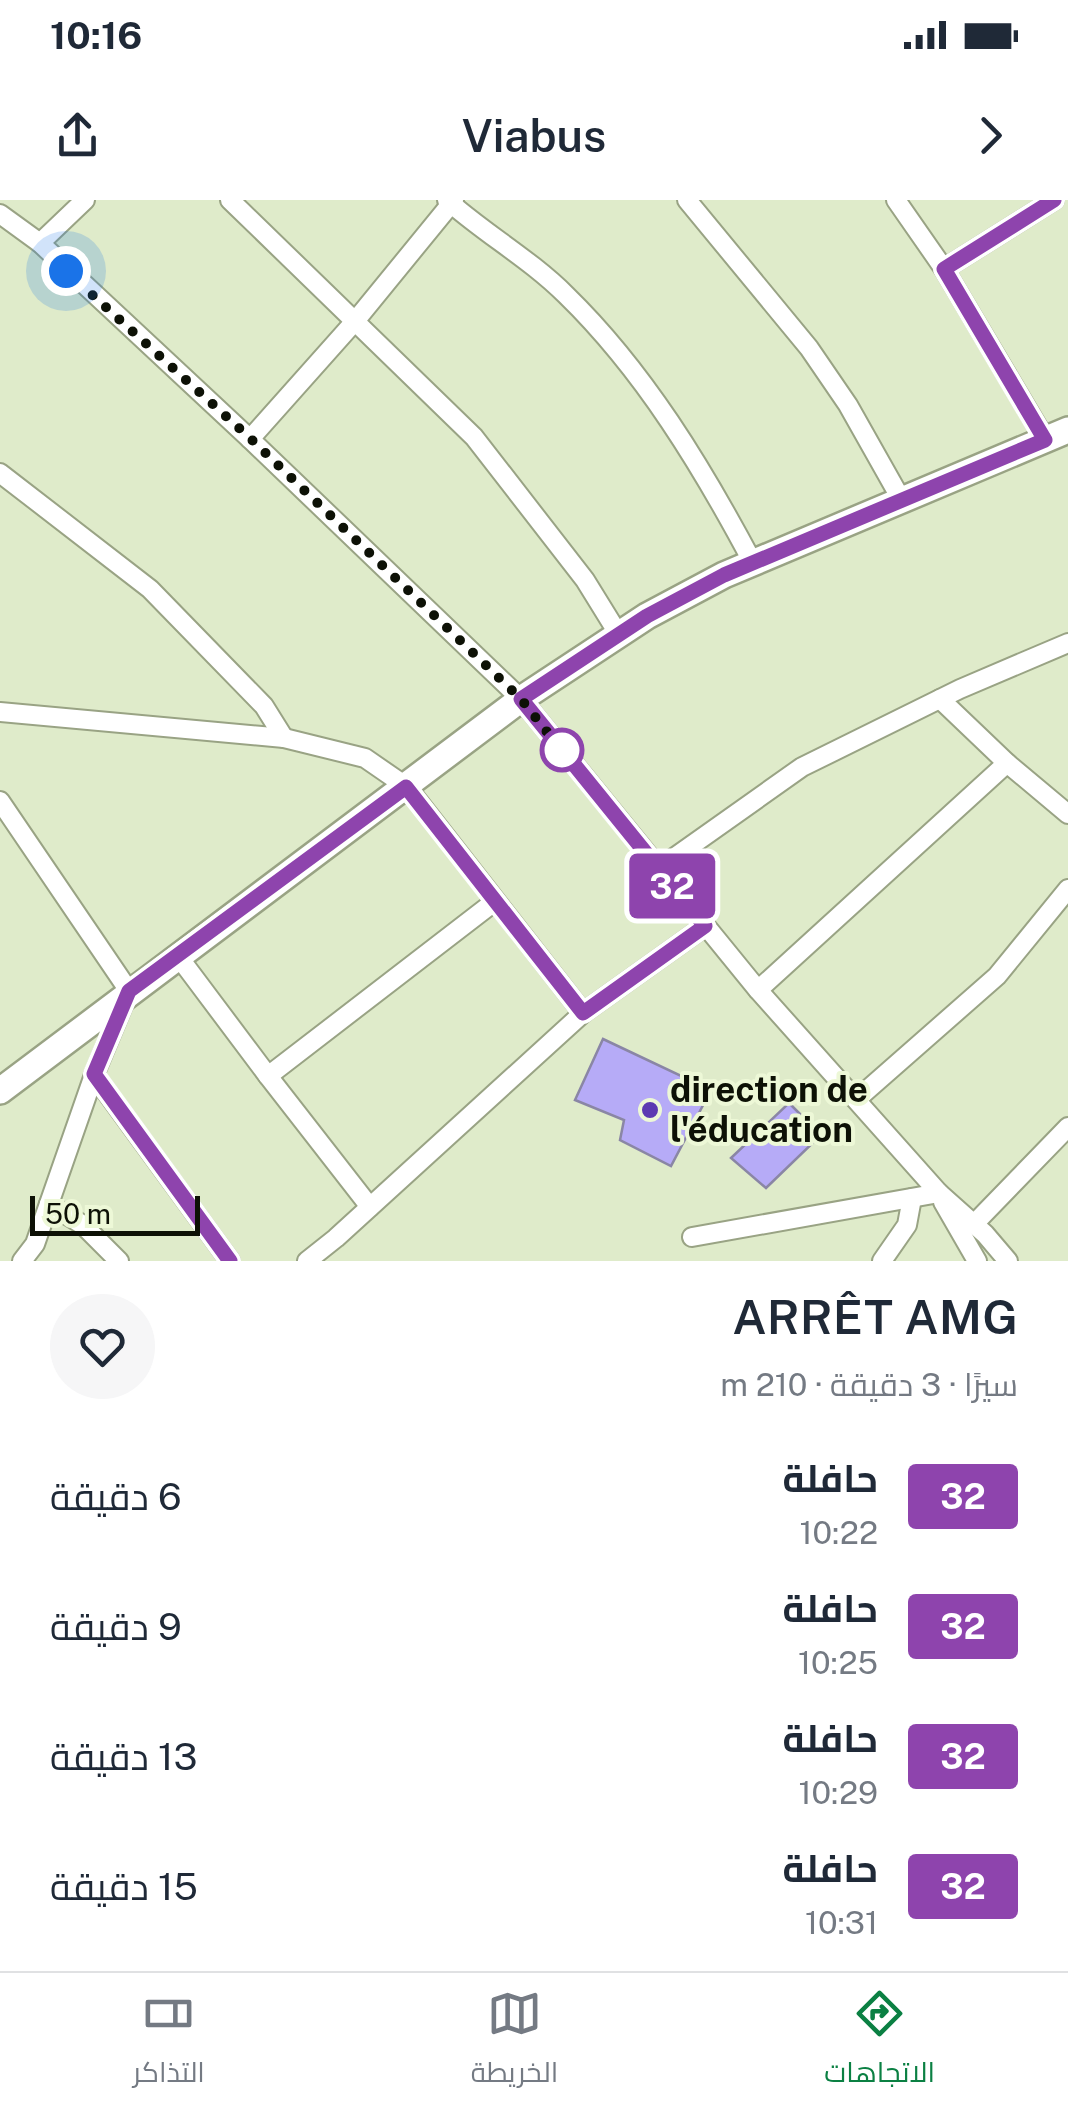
<!DOCTYPE html>
<html lang="ar">
<meta charset="utf-8">
<style>
body{margin:0;font-family:"Public Sans",Cairo,sans-serif;background:#f6f6f7;color:#1f2937;direction:rtl;height:100vh;display:flex;flex-direction:column;font-size:38px;white-space:nowrap}
*{box-sizing:border-box;margin:0}
p{font-size:32px;color:#747a83}
.icon{flex:none;width:55px;height:55px;fill:none;stroke:currentColor;stroke-width:2;stroke-linecap:round;stroke-linejoin:round}
.map{position:relative;height:1061px;overflow:hidden;direction:ltr}
.sheet{display:flex;flex-direction:column;background:#fff;flex:1}
.sheet>*{flex:none}
.badge{padding:0 20px;border-radius:8px;font-size:35px;line-height:65px}
.scale{position:absolute;left:30px;bottom:25px;width:170px;box-sizing:border-box;padding-left:10px;border:5px solid #0d1106;border-top:0;font-size:28px;line-height:35px;white-space:nowrap;color:#0d1106;-webkit-text-stroke:8px #edf8d7;paint-order:stroke}
.you{position:absolute;width:50px;height:50px;margin:-25px;border:8px solid #fff;border-radius:50%;background:#1a73e8;box-shadow:0 0 0 15px #1a73e833}
.map>.badge{position:absolute;translate:-50% -50%;box-shadow:0 0 0 5px #fff}
.round{display:grid;place-items:center;flex:none;width:105px;height:105px;border-radius:52px;background:#f6f6f7}
.head{display:flex;align-items:center;justify-content:space-between;height:170px;padding:0 50px}
h1{font-size:48px;font-weight:600;line-height:75px}
ul{padding:0;list-style:none}
li{display:flex;align-items:center;gap:30px;height:130px;padding:0 50px}
li div{flex:1}
li b{display:block;font-size:38px}
li em{font-style:normal}
li .badge{min-width:110px;font-weight:700;text-align:center}
.status{display:flex;justify-content:space-between;align-items:center;height:70px;padding:0 50px;background:#fff;direction:ltr}
.status svg{height:28px;fill:currentColor}
header{display:flex;justify-content:space-between;align-items:center;height:130px;padding:0 50px;background:#fff;font-size:45px;font-weight:600}
.tab-bar{display:flex;justify-content:space-around;align-items:center;height:140px;border-top:2px solid #e0e1e3;background:#fff;font-size:28px;color:#747a83}
.tab-bar a{display:grid;justify-items:center;gap:5px}
.tab-bar .selected{color:#0b8043}
.map>svg:first-child{display:block}
.building{fill:#b6abf7;stroke:#8a86a5;stroke-width:2.5}
.lines{fill:none;stroke-linecap:round;stroke-linejoin:round}
.minor-casing{stroke:#99a384;stroke-width:22}
.secondary-casing{stroke:#99a384;stroke-width:30}
.minor{stroke:#fff;stroke-width:18}
.secondary{stroke:#fff;stroke-width:25}
.line-casing{stroke:#fff;stroke-width:22}
.line{stroke:#8e44ad;stroke-width:15}
.walk{stroke:#0d1106;stroke-width:10;stroke-dasharray:0 18}
.stop-dot{fill:#fff;stroke:#8e44ad;stroke-width:5}
.poi-dot{fill:#5c3ab2;stroke:#edf8d7;stroke-width:4}
.labels{text-anchor:middle;stroke-width:8;stroke-linejoin:round;paint-order:stroke}
.poi-label{font-size:35px;font-weight:bold;fill:#0d1106;stroke:#edf8d7;text-anchor:start}
</style>
<div class="status"><b>10:16</b><svg viewBox="0 0 49 12"><path d="M0 12V9h3v3zM5 12V6h3v6zM10 12V3h3v9zM15 12V0h3v12zM26 1h20v11H26zM47 4h2v5h-2z"/></svg></div>
<header><svg class="icon" aria-label="forward" viewBox="0 0 24 24"><path d="M9 5l7 7-7 7"/></svg>Viabus<svg class="icon" aria-label="share" viewBox="0 0 24 24"><path d="M12 15V3M7 8l5-5 5 5M5 13v7h14v-7"/></svg></header>
<div class="map">
<svg width="1068" height="1061" viewBox="0 0 1068 1061">
<rect width="100%" height="100%" fill="#dfebca"/>
<g class="building">
<path d="M 603,839 L 711,890 L 671,966 L 620,940 L 624,920 L 575,900 Z"/>
<path d="M 789,903 L 821,935 L 766,988 L 731,958 Z"/>
</g>
<g class="lines">
<defs>
<g id="minor">
<path d="M 230,0 L 474,237 L 585,380 L 619,435"/>
<path d="M 447,0 C 485,34 530,59 566,95 C 644,171 702,267 753,363"/>
<path d="M 687,0 L 809,148 L 848,205 L 901,299"/>
<path d="M 896,0 L 944,69 L 1045,239"/>
<path d="M 0,14 L 40,43 L 250,239 L 521,499 L 758,790 L 939,993 L 985,1034 L 1008,1061"/>
<path d="M 40,43 L 85,0"/>
<path d="M 944,69 L 1054,0"/>
<path d="M 250,239 L 356,120 L 454,0"/>
<path d="M 0,273 L 150,389 L 264,506 L 284,538"/>
<path d="M 940,499 L 1007,563 L 1068,614"/>
<path d="M 0,512 L 284,538 L 365,558 L 407,587 L 583,813"/>
<path d="M 0,601 L 129,791 L 94,875 L 35,1044 L 22,1061"/>
<path d="M 658,669 L 802,567 L 960,489 L 1068,443"/>
<path d="M 178,756 L 268,876 L 494,702"/>
<path d="M 758,790 L 1007,563"/>
<path d="M 94,875 L 230,1061"/>
<path d="M 268,876 L 370,1007"/>
<path d="M 857,899 L 997,776 L 1068,689"/>
<path d="M 943,1002 L 977,1061"/>
<path d="M 49,1004 L 83,1025 L 119,1061"/>
<path d="M 974,1024 L 1068,927"/>
<path d="M 692,1037 L 939,993"/>
<path d="M 307,1061 L 336,1038 L 583,813 L 705,726"/>
<path d="M 882,1061 L 907,1025 L 912,998"/>
</g>
<path id="secondary" d="M 0,891 L 521,499 L 647,416 L 724,375 L 1068,230"/>
</defs>
<use href="#minor" class="minor-casing"/>
<use href="#secondary" class="secondary-casing"/>
<use href="#minor" class="minor"/>
<use href="#secondary" class="secondary"/>
</g>
<g class="lines">
<defs>
<path id="line" d="M 230,1061 L 94,874 L 129,791 L 406,587 L 583,813 L 705,726 L 521,499 L 647,416 L 724,375 L 1045,240 L 944,69 L 1054,0"/>
</defs>
<use href="#line" class="line-casing"/>
<use href="#line" class="line"/>
<path class="walk" d="M 66,71 L 250,238 L 521,499 L 566,556 L 562,550"/>
</g>
<circle class="stop-dot" cx="562" cy="550" r="20"/>
<circle class="poi-dot" cx="650" cy="910" r="10"/>
<g class="labels">
<g class="poi-label">
<text x="670" y="902">direction de<tspan x="670" dy="40">l'éducation</tspan></text>
</g>
</g>
</svg>
<div class="scale">50 m</div>
<div class="you" style="left:66px;top:71px"></div>
<b class="badge" style="left:672px;top:686px;background:#8e44ad;color:#fff">32</b>
</div>
<section class="sheet">
<div class="head"><div><h1>ARRÊT AMG</h1><p>سيرًا · 3 دقيقة · 210 m</p></div><a class="round"><svg class="icon" aria-label="heart" viewBox="0 0 24 24"><path d="M12 20l-8-8c-3-5 5-10 8-4 3-6 11-1 8 4z"/></svg></a></div>
<ul>
<li><span class="badge" style="background:#8e44ad;color:#fff">32</span><div><b>حافلة</b><p>10:22</p></div><em>6 دقيقة</em></li>
<li><span class="badge" style="background:#8e44ad;color:#fff">32</span><div><b>حافلة</b><p>10:25</p></div><em>9 دقيقة</em></li>
<li><span class="badge" style="background:#8e44ad;color:#fff">32</span><div><b>حافلة</b><p>10:29</p></div><em>13 دقيقة</em></li>
<li><span class="badge" style="background:#8e44ad;color:#fff">32</span><div><b>حافلة</b><p>10:31</p></div><em>15 دقيقة</em></li>
</ul>
</section>
<nav class="tab-bar">
<a class="selected"><svg class="icon" aria-label="directions" viewBox="0 0 24 24"><path d="M12 3l9 9-9 9-9-9zM9 14v-3h6M13 9l2 2-2 2"/></svg>الاتجاهات</a>
<a><svg class="icon" aria-label="map" viewBox="0 0 24 24"><path d="M3 6l6-2 6 2 6-2v14l-6 2-6-2-6 2zM9 4v14M15 6v14"/></svg>الخريطة</a>
<a><svg class="icon" aria-label="tickets" viewBox="0 0 24 24"><path d="M3 7h18v10H3zM15 7v10"/></svg>التذاكر</a>
</nav>
